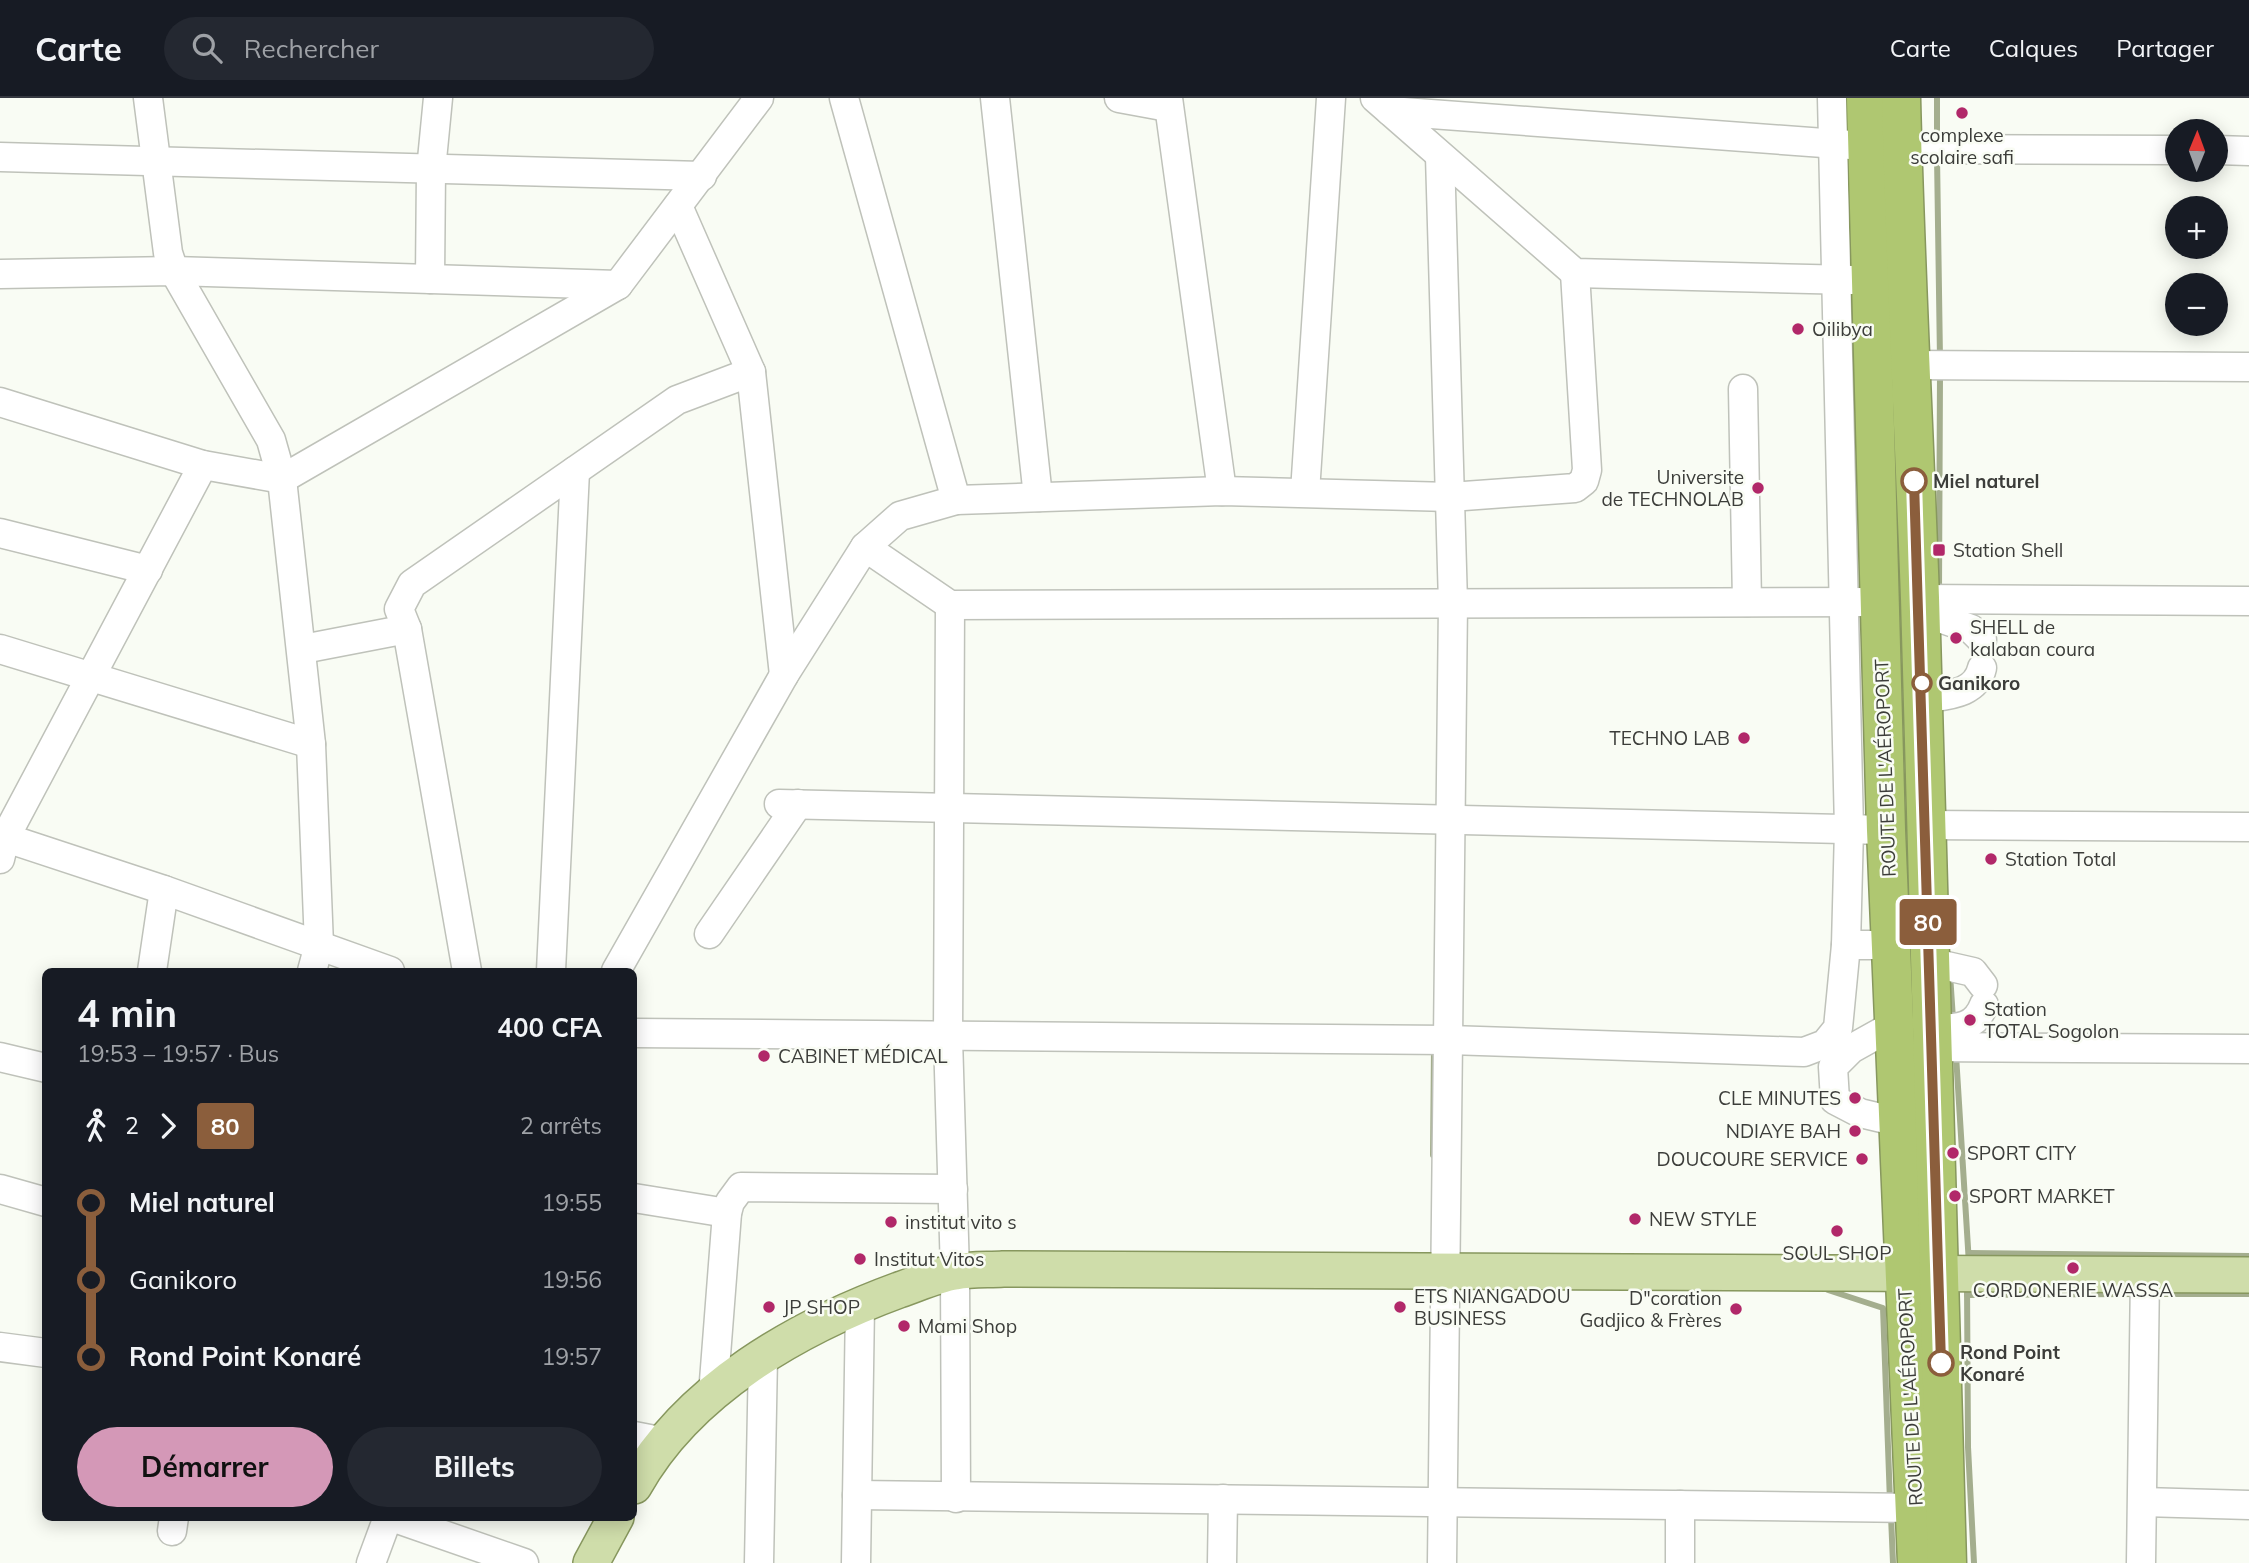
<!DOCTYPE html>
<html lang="fr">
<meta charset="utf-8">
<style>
body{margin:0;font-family:Mulish,sans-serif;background:#242831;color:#f1f3f6;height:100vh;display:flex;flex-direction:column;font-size:26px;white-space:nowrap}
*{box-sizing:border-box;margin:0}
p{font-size:23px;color:#9ea1a6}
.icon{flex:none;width:38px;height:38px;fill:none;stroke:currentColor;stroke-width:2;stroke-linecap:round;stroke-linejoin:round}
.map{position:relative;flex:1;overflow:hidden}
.side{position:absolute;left:42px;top:870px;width:595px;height:553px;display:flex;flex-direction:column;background:#171b24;border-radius:10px;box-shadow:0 4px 18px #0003}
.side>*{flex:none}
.badge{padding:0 14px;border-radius:5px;font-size:24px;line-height:46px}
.needle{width:46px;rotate:1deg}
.controls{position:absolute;left:2165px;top:21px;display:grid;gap:14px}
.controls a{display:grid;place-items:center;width:63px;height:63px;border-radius:50%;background:#171b24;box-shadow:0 4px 18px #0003;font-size:35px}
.map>.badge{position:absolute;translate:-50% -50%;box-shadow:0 0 0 4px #fff}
.legs{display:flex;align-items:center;gap:10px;height:77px;padding:0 35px;font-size:23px}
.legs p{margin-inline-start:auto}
.head{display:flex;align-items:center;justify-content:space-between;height:119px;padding:0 35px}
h1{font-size:38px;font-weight:700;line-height:52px}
.button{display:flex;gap:14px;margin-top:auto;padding:14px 35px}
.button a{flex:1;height:80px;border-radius:42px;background:#d498b7;color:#111;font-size:28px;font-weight:700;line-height:80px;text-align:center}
.button a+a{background:#242831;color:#f1f3f6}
ul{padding:0 35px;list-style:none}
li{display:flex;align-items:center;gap:24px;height:77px;font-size:26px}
li i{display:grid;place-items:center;width:10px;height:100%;margin:0 9px;background:currentColor}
li i::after{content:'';width:18px;height:18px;margin:-9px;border:5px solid;border-radius:50%;background:#171b24}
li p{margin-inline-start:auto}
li:first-child i{background:linear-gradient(#0000 50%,currentColor 0)}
li:last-child i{background:linear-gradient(currentColor 50%,#0000 0)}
header{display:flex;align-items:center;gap:42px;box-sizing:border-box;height:98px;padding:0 35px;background:#171b24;border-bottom:2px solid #363941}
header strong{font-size:33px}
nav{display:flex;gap:38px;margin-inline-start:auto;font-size:24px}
.search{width:490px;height:63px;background:#242831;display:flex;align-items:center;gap:18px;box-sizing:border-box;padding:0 24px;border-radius:38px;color:#9ea1a6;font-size:26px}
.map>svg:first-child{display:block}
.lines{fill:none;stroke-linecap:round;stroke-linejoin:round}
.stream{stroke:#a4ae8e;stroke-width:6}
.minor-casing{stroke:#bfc2ba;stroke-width:31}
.major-casing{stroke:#87975e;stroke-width:38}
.highway-casing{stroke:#87975e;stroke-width:41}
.minor{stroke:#fff;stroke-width:28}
.major{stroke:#cfddaa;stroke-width:35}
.highway{stroke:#afc771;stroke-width:38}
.line-1-casing{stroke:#fff;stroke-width:16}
.line-1{stroke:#8b5e3c;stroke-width:10}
.poi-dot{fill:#b12869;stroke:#f9fcf4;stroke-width:2.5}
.stop-1-dot{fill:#fff;stroke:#8b5e3c;stroke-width:3.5}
.labels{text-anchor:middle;stroke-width:5;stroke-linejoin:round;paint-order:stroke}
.poi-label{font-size:19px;fill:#3c3d3a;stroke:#f9fcf4;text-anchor:start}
.stop-label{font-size:19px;font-weight:bold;fill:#3c3d3a;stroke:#f9fcf4;text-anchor:start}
.street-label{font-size:19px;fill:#3c3d3a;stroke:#f9fcf4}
</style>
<header>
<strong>Carte</strong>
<div class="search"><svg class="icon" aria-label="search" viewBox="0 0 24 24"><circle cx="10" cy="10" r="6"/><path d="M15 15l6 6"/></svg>Rechercher</div>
<nav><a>Carte</a><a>Calques</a><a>Partager</a></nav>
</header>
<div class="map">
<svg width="2249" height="1465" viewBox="0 0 2249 1465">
<rect width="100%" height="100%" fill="#f9fcf4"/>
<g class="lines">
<g class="stream">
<path d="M 1937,0 L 1937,44"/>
<path d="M 1937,58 L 1940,261"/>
<path d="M 1939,495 L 1940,275"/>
<path d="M 1950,876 L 1953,921"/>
<path d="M 1956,957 L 1969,1166"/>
<path d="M 1433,1057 L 1434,949"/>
<path d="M 1969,1155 L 2249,1158"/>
<path d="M 1967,1187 L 1968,1349 L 1974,1465"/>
<path d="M 1828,1192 L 1883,1210 L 1890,1404"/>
<path d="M 2153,1196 L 2249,1196"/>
<path d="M 1967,1197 L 2139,1196"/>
<path d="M 1891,1418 L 1893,1465"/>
</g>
<defs>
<g id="minor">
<path d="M 148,0 L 168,155 L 174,173 L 271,342 L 282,381 L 311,646 L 319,847 L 312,873"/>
<path d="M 844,0 L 956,402"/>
<path d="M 995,0 L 1038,399"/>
<path d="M 1119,0 L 1168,9"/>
<path d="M 1168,0 L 1222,393"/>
<path d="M 1375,0 L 1575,175 L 1852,182"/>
<path d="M 1832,0 L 1849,731 L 1846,847"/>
<path d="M 1390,13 L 1851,47"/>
<path d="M 1902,51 L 2177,52"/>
<path d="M 2216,52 L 2249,53"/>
<path d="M 1440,58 L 1453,505 L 1442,1465"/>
<path d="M 0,59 L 702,78"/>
<path d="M 0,176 L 174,173 L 618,187"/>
<path d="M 430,181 L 431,72 L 438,0"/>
<path d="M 1908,267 L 2249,269"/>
<path d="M 751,274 L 784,577"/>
<path d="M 1743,291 L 1747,504"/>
<path d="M 0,304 L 203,367 L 282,381 L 618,187 L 759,0"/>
<path d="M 1305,394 L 1331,0"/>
<path d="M 0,435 L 148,472"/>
<path d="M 865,449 L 950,507 L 1880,504"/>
<path d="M 1920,501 L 2249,503"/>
<path d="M 950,507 L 948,940 L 955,1174 L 956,1400"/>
<path d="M 1920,513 L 1971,531 L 1982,542"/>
<path d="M 0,551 L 311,646"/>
<path d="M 303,551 L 407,531"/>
<path d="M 1923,601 C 1946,597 1976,597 1982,570"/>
<path d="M 779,706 L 1886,732"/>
<path d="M 1926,727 L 2249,729"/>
<path d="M 0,738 L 164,792 L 390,873"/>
<path d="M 0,761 L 5,740 L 203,367"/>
<path d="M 709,836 L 798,706"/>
<path d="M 1929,864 L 1973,874 L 1983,887"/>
<path d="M 152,873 L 164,792"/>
<path d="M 467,873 L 407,531 L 399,511 L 412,486 L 677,302 L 751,274 L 678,108"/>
<path d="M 551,873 L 575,373"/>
<path d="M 616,873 L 784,577 L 865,449 L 900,418 L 956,402 L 1222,393 L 1450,399 L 1575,390 L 1584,383 L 1587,372 L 1575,175"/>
<path d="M 1894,927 L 1851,951 L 1833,969 L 1835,1002 L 1860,1015 L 1898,1024"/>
<path d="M 1930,931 C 1954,930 1974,933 1984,907"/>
<path d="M 634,935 L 1449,942 L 1804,954 L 1825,946 L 1838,930 L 1846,847 L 1891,847"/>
<path d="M 1930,949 L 2249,951"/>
<path d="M 0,959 L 46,970"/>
<path d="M 0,1091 L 46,1104"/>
<path d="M 634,1100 L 727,1115"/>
<path d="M 0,1249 L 46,1255"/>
<path d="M 713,1296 L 727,1115 L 730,1104 L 741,1089 L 953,1091"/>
<path d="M 634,1338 L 665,1344"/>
<path d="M 857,1397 L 1915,1410"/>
<path d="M 2143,1404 L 2249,1407"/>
<path d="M 392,1419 L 524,1465"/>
<path d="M 172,1433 L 174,1419"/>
<path d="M 371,1465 L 388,1419"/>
<path d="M 759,1465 L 763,1259"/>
<path d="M 856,1465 L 860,1207"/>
<path d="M 1222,1465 L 1223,1401"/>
<path d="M 1680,1465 L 1680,1407"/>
<path d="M 2141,1465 L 2145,1177"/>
</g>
<g id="major">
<path d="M 634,1388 C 688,1291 798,1229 899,1192 C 917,1186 936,1177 955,1174 C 971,1171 988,1172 1003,1171 L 2249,1177"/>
<path d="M 591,1465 L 616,1419"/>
</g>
<g id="highway">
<path d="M 1866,0 L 1886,732 L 1917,1465"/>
<path d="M 1901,0 C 1905,167 1914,334 1920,500 C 1930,822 1937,1144 1947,1465"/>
</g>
</defs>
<use href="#minor" class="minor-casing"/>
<use href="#major" class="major-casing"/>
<use href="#highway" class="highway-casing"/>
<use href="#minor" class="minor"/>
<use href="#major" class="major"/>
<use href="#highway" class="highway"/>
</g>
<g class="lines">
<defs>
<path id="line-1" d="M 1914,383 L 1941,1265"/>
</defs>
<use href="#line-1" class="line-1-casing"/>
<use href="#line-1" class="line-1"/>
</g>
<g class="poi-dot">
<circle cx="1962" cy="15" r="7"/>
<circle cx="1798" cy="231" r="7"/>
<circle cx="1758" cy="390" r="7"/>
<rect x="1932" y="445" width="14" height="14" rx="3.5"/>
<circle cx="1956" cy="540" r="7"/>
<circle cx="1744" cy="640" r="7"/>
<circle cx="1991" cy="761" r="7"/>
<circle cx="1970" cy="922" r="7"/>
<circle cx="764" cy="958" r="7"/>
<circle cx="1855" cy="1000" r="7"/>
<circle cx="1855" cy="1033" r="7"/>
<circle cx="1953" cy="1055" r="7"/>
<circle cx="1862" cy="1061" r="7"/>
<circle cx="1955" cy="1098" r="7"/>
<circle cx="1635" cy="1121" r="7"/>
<circle cx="891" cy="1124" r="7"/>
<circle cx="1837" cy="1133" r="7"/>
<circle cx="860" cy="1161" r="7"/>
<circle cx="2073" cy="1170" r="7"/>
<circle cx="769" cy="1209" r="7"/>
<circle cx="1400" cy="1209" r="7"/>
<circle cx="1736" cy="1211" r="7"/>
<circle cx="904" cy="1228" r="7"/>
</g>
<g class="stop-1-dot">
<circle cx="1914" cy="383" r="12"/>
<circle cx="1922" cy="585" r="9"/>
<circle cx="1941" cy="1265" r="12"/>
</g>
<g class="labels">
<g class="poi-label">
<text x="1962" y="44" text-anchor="middle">complexe<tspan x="1962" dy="22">scolaire safi</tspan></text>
<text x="1812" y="238">Oilibya</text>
<text x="1744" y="386" text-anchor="end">Universite<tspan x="1744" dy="22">de TECHNOLAB</tspan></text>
<text x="1953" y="459">Station Shell</text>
<text x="1970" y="536">SHELL de<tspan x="1970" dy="22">kalaban coura</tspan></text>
<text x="1730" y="647" text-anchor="end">TECHNO LAB</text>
<text x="2005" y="768">Station Total</text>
<text x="1984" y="918">Station<tspan x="1984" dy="22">TOTAL Sogolon</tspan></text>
<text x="778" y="965">CABINET MÉDICAL</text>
<text x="1841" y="1007" text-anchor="end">CLE MINUTES</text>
<text x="1841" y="1040" text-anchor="end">NDIAYE BAH</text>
<text x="1967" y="1062">SPORT CITY</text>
<text x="1848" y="1068" text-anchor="end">DOUCOURE SERVICE</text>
<text x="1969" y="1105">SPORT MARKET</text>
<text x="1649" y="1128">NEW STYLE</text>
<text x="905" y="1131">institut vito s</text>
<text x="1837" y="1162" text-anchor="middle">SOUL SHOP</text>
<text x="874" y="1168">Institut Vitos</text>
<text x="2073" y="1199" text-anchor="middle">CORDONERIE WASSA</text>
<text x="1414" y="1205">ETS NIANGADOU<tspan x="1414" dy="22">BUSINESS</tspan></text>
<text x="1722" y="1207" text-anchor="end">D"coration<tspan x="1722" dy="22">Gadjico &amp; Frères</tspan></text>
<text x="783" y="1216">JP SHOP</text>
<text x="918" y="1235">Mami Shop</text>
</g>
<g class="stop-label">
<text x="1933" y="390">Miel naturel</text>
<text x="1938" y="592">Ganikoro</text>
<text x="1960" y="1261">Rond Point<tspan x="1960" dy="22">Konaré</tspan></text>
</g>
<g class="street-label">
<text transform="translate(1885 670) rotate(-92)" y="7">ROUTE DE L'AÉROPORT</text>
<text transform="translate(1910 1299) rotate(-93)" y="7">ROUTE DE L'AÉROPORT</text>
</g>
</g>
</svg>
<div class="controls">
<a><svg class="needle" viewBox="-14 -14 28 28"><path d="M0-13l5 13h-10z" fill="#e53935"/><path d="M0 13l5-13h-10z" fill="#9ea1a6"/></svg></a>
<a>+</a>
<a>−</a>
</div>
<b class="badge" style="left:1928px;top:824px;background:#8b5e3c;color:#fff">80</b>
<section class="side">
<div class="head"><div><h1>4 min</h1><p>19:53 – 19:57 · Bus</p></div><b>400 CFA</b></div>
<div class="legs"><svg class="icon" aria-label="walk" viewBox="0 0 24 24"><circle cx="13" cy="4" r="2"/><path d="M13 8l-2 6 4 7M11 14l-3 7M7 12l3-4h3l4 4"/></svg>2<svg class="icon" aria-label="forward" viewBox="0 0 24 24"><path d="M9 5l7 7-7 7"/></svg><b class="badge" style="background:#8b5e3c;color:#fff">80</b><p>2 arrêts</p></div>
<ul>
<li><i style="color:#8b5e3c"></i><b>Miel naturel</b><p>19:55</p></li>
<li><i style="color:#8b5e3c"></i><span>Ganikoro</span><p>19:56</p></li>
<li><i style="color:#8b5e3c"></i><b>Rond Point Konaré</b><p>19:57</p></li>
</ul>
<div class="button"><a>Démarrer</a><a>Billets</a></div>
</section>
</div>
